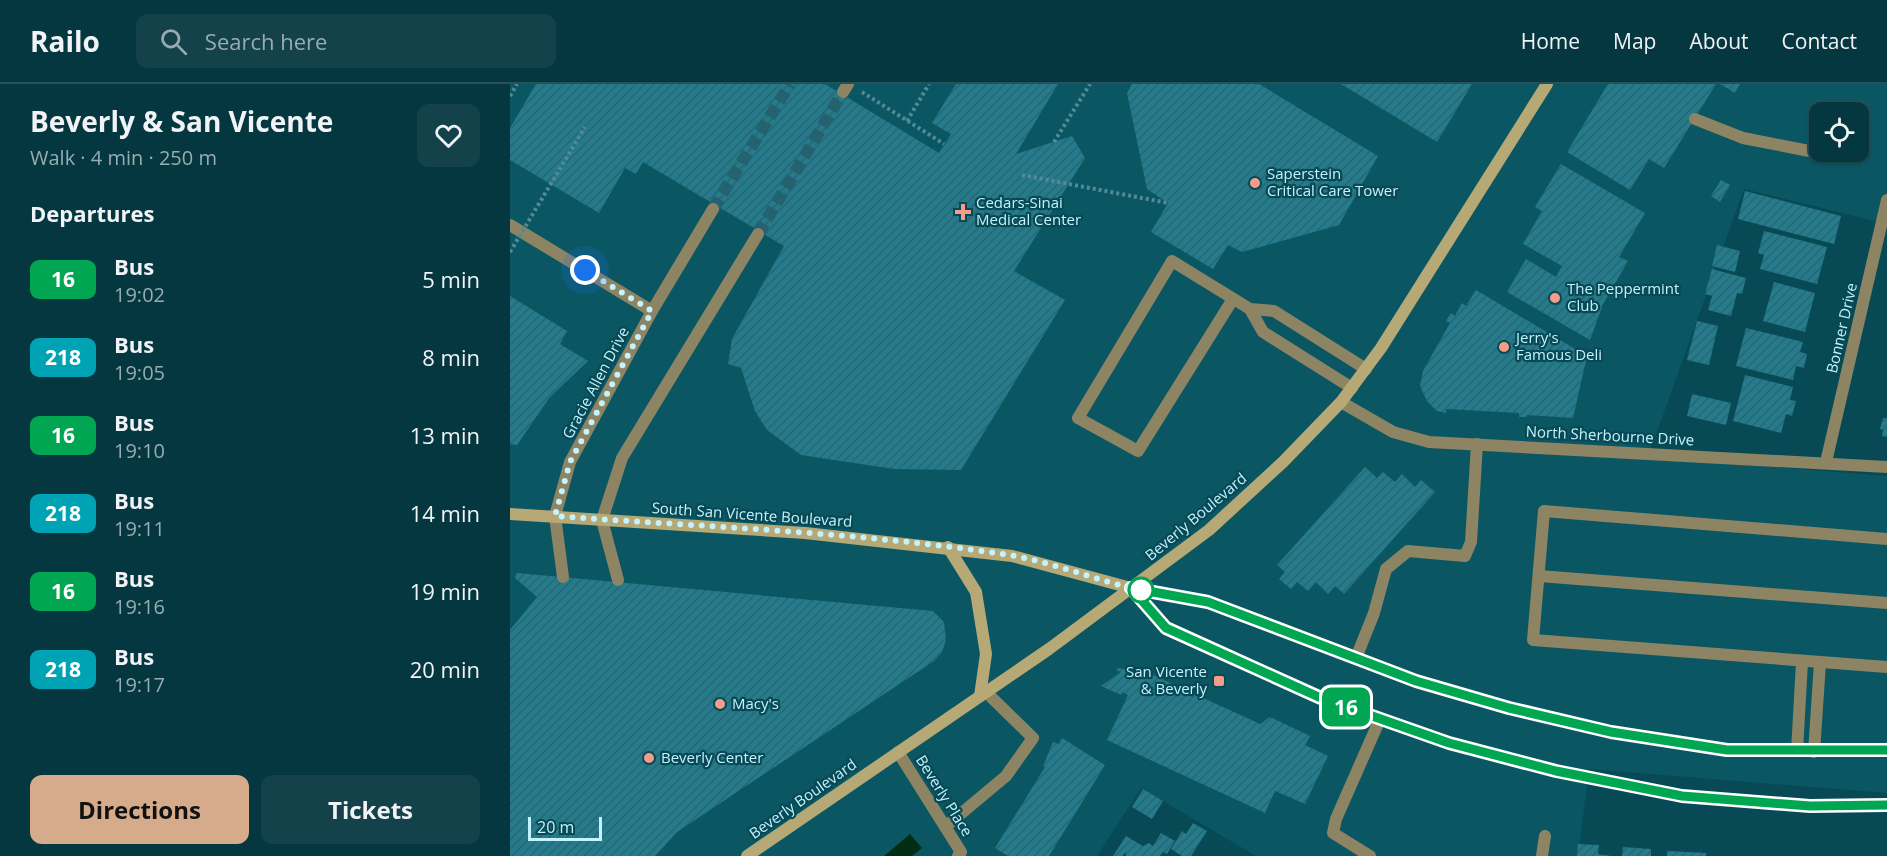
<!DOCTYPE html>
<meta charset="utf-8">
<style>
body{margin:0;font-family:"Open Sans",sans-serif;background:#13424b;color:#f1f3f6;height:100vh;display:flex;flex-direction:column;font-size:22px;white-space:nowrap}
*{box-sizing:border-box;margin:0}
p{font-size:20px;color:#97acb1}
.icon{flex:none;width:33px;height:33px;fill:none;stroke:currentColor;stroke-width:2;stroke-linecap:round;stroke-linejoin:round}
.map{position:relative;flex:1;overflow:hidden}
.sheet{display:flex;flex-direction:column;background:#053740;width:510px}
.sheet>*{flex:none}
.badge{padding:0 12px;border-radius:9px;font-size:21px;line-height:39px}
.fabs{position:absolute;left:1299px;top:18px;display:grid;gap:12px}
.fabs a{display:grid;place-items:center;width:60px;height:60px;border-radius:12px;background:#053740;box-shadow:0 2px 4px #0004,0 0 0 2px #265159;font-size:30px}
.scale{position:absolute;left:18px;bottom:15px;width:74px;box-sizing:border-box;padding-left:6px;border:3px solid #c2f3ff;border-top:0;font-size:16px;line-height:21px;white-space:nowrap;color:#c2f3ff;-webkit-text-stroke:4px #074955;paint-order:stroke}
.you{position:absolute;width:30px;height:30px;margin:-15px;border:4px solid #fff;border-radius:50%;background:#1a73e8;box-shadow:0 0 0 9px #1a73e833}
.map>.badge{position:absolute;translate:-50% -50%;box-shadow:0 0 0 3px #fff}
h2{padding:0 30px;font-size:22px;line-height:54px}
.round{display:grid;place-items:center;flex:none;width:63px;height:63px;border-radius:12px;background:#13424b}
.overview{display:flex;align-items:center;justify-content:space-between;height:102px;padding:0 30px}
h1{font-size:28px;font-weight:700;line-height:45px}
.button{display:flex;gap:12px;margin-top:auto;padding:12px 30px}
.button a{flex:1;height:69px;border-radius:12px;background:#d6ab8b;color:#111;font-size:24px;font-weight:700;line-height:69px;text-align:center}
.button a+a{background:#13424b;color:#f1f3f6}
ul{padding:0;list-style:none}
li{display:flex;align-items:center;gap:18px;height:78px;padding:0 30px}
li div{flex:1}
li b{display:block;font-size:22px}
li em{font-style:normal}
li .badge{min-width:66px;font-weight:700;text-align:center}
header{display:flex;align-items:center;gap:36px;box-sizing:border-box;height:84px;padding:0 30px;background:#053740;border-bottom:2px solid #265159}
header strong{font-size:28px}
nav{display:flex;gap:33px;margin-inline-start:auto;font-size:21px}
.search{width:420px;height:54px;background:#13424b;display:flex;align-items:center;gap:15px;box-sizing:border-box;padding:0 21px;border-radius:12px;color:#97acb1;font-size:22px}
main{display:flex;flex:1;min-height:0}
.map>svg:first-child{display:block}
.built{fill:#0a5763;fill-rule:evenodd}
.water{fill:#022d15}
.building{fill:url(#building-hatch)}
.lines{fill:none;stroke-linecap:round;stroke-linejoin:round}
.street-tunnel{stroke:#23626e;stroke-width:12;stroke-dasharray:12 6;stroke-linecap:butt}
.path{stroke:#508b97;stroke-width:4;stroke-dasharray:3 3;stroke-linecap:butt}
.lane{stroke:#8d8464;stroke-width:12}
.street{stroke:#8d8464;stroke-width:12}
.secondary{stroke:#b7a975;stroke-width:12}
.path-bridge{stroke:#508b97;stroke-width:4;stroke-dasharray:3 3;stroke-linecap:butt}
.line-casing{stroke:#fff;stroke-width:14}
.line{stroke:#00a651;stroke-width:9}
.walk{stroke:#c2f3ff;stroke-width:6;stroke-dasharray:0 10.8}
.poi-dot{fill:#f49e89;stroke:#074955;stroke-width:2}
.stop-dot{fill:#fff;stroke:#00a651;stroke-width:3}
.labels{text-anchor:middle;stroke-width:4.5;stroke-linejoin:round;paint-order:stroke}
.poi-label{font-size:15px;fill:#c2f3ff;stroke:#074955;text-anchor:start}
.street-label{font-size:15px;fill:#c2f3ff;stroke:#074955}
</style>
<header>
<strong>Railo</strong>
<div class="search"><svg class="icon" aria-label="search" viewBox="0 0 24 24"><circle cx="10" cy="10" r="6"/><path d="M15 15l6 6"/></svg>Search here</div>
<nav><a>Home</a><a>Map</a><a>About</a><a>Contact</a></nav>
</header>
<main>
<section class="sheet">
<div class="overview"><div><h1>Beverly &amp; San Vicente</h1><p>Walk · 4 min · 250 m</p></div><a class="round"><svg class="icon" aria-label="heart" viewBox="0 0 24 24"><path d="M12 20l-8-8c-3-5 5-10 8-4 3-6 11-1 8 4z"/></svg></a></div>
<h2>Departures</h2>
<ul>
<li><span class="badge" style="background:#00a651;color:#fff">16</span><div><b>Bus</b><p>19:02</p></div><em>5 min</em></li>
<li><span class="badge" style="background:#00a3b4;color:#fff">218</span><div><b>Bus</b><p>19:05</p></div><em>8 min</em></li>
<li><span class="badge" style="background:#00a651;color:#fff">16</span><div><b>Bus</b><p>19:10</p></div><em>13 min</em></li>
<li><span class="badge" style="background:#00a3b4;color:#fff">218</span><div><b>Bus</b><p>19:11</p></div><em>14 min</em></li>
<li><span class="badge" style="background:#00a651;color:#fff">16</span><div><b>Bus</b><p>19:16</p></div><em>19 min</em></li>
<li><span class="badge" style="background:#00a3b4;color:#fff">218</span><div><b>Bus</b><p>19:17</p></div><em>20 min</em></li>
</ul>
<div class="button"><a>Directions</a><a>Tickets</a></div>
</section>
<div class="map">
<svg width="1377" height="772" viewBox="0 0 1377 772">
<defs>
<pattern id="building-hatch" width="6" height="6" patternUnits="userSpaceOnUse" patternTransform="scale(1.5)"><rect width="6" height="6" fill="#237b8c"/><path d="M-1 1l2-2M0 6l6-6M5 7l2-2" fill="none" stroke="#2d646f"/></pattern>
</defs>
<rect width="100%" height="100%" fill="#074955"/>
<path class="built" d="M 0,0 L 1377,0 L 1377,140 L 1234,105 L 1138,373 L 1377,392 L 1377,709 L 1079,685 L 1068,772 L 746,772 L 631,704 L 587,772 L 0,772 ZM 1310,28 L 1348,28 L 1348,68 L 1310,68 Z"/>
<path class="water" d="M 400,750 L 412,764 L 402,772 L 374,772 Z"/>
<g class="building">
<path d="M 26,0 L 315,0 L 429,69 L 441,50 L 422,39 L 446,0 L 548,0 L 506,70 L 562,52 L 575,74 L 504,187 L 555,216 L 451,386 L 384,385 L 291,371 L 257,346 L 245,327 L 231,284 L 218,280 L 222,255 L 274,162 L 133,78 L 126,90 L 115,84 L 89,129 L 0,76 L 0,44 Z"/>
<path d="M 622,0 L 749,0 L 868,72 L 829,141 L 732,168 L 718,161 L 703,185 L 641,148 L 658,119 L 637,105 L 617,9 Z"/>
<path d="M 831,0 L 962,0 L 927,58 Z"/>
<path d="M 1098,0 L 1206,0 L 1154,84 L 1139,75 L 1120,106 L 1057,68 Z"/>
<path d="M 1210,0 L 1230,0 L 1225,9 Z"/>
<path d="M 1051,80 L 1135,129 L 1109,173 L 1118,177 L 1093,220 L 1080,256 L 997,208 L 1016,175 L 1046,193 L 1052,182 L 1013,160 L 1032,127 L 1025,123 Z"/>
<path d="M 1211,96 L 1220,101 L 1210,118 L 1201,112 Z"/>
<path d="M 1235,107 L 1331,132 L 1324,160 L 1228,135 Z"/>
<path d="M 1254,147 L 1317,163 L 1307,200 L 1250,185 L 1254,171 L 1248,169 Z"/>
<path d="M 1207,161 L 1230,167 L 1225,188 L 1202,182 Z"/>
<path d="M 1202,185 L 1236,194 L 1232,210 L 1227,209 L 1221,232 L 1198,226 L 1202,212 L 1195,210 Z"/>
<path d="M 1264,198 L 1305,209 L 1295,248 L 1253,237 Z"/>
<path d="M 966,206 L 1077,272 L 1063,334 L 1017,331 L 1016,333 L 1009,333 L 1009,329 L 936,325 L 936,329 L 927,327 L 917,317 L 910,302 L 913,287 L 940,239 L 936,237 L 941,229 L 945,232 L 952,219 L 956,222 Z"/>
<path d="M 0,212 L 57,247 L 50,260 L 78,277 L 40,313 L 7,361 L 0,360 Z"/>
<path d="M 1187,237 L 1208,242 L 1199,281 L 1177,276 Z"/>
<path d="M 1236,244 L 1293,258 L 1290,268 L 1297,270 L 1294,284 L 1286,282 L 1283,296 L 1226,282 Z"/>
<path d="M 1235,291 L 1283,303 L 1280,316 L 1286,317 L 1282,332 L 1276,330 L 1271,349 L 1223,337 Z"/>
<path d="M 1182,310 L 1221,319 L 1216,341 L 1177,332 Z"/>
<path d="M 1373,334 L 1377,334 L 1377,353 L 1372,352 L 1373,346 L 1370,345 Z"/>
<path d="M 855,383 L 867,394 L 873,388 L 885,398 L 892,390 L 905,403 L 911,396 L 925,408 L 834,510 L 825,502 L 818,510 L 806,498 L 798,507 L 787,498 L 781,505 L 769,495 L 775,488 L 767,481 Z"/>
<path d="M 7,489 L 423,527 L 434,538 L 436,556 L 432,568 L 424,577 L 167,748 L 145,772 L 0,772 L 0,546 L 27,513 L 5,494 Z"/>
<path d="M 608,584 L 629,587 L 630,585 L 750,640 L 760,633 L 800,652 L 795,661 L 818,672 L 795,720 L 765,707 L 755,729 L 597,656 L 618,611 L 612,608 L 611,611 L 591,602 L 611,588 L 607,587 Z"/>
<path d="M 552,654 L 595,681 L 539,772 L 498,772 L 485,764 L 535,683 L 533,682 L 543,658 L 549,660 Z"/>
<path d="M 633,705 L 653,717 L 642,735 L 622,723 Z"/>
<path d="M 683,739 L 697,747 L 681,772 L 672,772 L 661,765 L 672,747 L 676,750 Z"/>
<path d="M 651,749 L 665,757 L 657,770 L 653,768 L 650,772 L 616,772 L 615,768 L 613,772 L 603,772 L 616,752 L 633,762 L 639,759 L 643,762 Z"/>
<path d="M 1068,760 L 1089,761 L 1088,770 L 1101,772 L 1067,772 Z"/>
<path d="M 1113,763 L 1141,765 L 1141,772 L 1112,772 Z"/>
<path d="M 1157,767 L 1196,769 L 1196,772 L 1157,772 Z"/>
</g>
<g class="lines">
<g class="street-tunnel">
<path d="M 203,125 L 280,0"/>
<path d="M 248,150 L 333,8"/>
</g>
<g class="path">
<path d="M 352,8 L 434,60"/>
<path d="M 0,12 L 7,0"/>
<path d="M 397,37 L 419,0"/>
<path d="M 544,58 L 580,0"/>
<path d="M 512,91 L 658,119"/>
</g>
<g class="lane">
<path d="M 1185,35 L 1233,54 L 1330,73"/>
<path d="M 723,215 L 628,367 L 568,334 L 662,177 L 740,225 L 764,227 L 856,285"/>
<path d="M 740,225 L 753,248 L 842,304"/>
<path d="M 45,432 L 53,493"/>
<path d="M 92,436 L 108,496"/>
<path d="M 1377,455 L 1034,427 L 1023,556 L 1377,583"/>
<path d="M 1029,492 L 1377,519"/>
<path d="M 846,574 L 864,529 L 876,485 L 898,467 L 955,472 L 961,458 L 967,360"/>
<path d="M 1287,667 L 1292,578"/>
<path d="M 1304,668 L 1310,579"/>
<path d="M 435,743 L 496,692 L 523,654 L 476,608"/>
<path d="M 860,772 L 823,749 L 826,735 L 870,635"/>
<path d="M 1032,772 L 1035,752"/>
</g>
<g class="street">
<path d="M 333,8 L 338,0"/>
<path d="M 0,141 L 142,227"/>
<path d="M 831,318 L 883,348 L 919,358 L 1377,383"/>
<path d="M 1316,378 L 1377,116"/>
<path d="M 45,432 L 60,378 L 142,227 L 203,125"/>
<path d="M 92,436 L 112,374 L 248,150"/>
<path d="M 388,668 L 451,768 L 448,772"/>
</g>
<g class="secondary">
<path d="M 0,430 L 295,449 L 502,472 L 621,504 L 697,518 L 906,597 L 999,624 L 1101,648 L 1217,666 L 1377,666"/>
<path d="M 438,463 L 466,508 L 476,570 L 470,612"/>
<path d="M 621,504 L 655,544 L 811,614 L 939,659 L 1046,687 L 1172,712 L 1301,722 L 1377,721"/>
<path d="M 237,772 L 539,565 L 699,446 L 773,378 L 831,318 L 871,264 L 1037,0"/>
</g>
<path class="path-bridge" d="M 0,168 L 75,43"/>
</g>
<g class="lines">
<defs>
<path id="line" d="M 1377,666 L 1217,666 L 1101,648 L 999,624 L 906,597 L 698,518 L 621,504 L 656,544 L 811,614 L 939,659 L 1046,687 L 1172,712 L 1300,722 L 1377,721"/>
</defs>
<use href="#line" class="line-casing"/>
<use href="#line" class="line"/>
<path class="walk" d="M 75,186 L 142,227 L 60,378 L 45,432 C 196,443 349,448 499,471 C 547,479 592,499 640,508 L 631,506"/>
</g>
<g class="poi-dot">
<circle cx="745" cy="99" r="6"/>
<path d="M450 119h6v6h6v6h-6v6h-6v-6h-6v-6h6z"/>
<circle cx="1045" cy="214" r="6"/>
<circle cx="994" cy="263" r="6"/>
<rect x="703" y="591" width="12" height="12" rx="3"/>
<circle cx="210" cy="620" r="6"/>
<circle cx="139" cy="674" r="6"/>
</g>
<circle class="stop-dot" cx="631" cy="506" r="12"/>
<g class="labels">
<g class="poi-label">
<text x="757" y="95">Saperstein<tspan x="757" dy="17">Critical Care Tower</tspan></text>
<text x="466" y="124">Cedars-Sinai<tspan x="466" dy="17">Medical Center</tspan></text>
<text x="1057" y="210">The Peppermint<tspan x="1057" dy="17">Club</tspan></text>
<text x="1006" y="259">Jerry's<tspan x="1006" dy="17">Famous Deli</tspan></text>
<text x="697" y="593" text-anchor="end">San Vicente<tspan x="697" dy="17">&amp; Beverly</tspan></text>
<text x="222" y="625">Macy's</text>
<text x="151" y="679">Beverly Center</text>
</g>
<g class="street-label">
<text transform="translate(1332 244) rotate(-77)" y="5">Bonner Drive</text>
<text transform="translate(86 299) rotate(-62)" y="5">Gracie Allen Drive</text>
<text transform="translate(1100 352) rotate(3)" y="5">North Sherbourne Drive</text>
<text transform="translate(242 431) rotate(4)" y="5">South San Vicente Boulevard</text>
<text transform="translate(686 433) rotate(-40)" y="5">Beverly Boulevard</text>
<text transform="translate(434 712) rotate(58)" y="5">Beverly Place</text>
<text transform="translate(293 715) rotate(-35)" y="5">Beverly Boulevard</text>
</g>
</g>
</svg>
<div class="fabs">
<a><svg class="icon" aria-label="locate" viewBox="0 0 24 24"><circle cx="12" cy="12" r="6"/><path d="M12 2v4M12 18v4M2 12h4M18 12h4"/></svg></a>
</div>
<div class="scale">20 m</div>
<div class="you" style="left:75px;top:186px"></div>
<b class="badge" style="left:836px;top:623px;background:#00a651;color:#fff">16</b>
</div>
</main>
